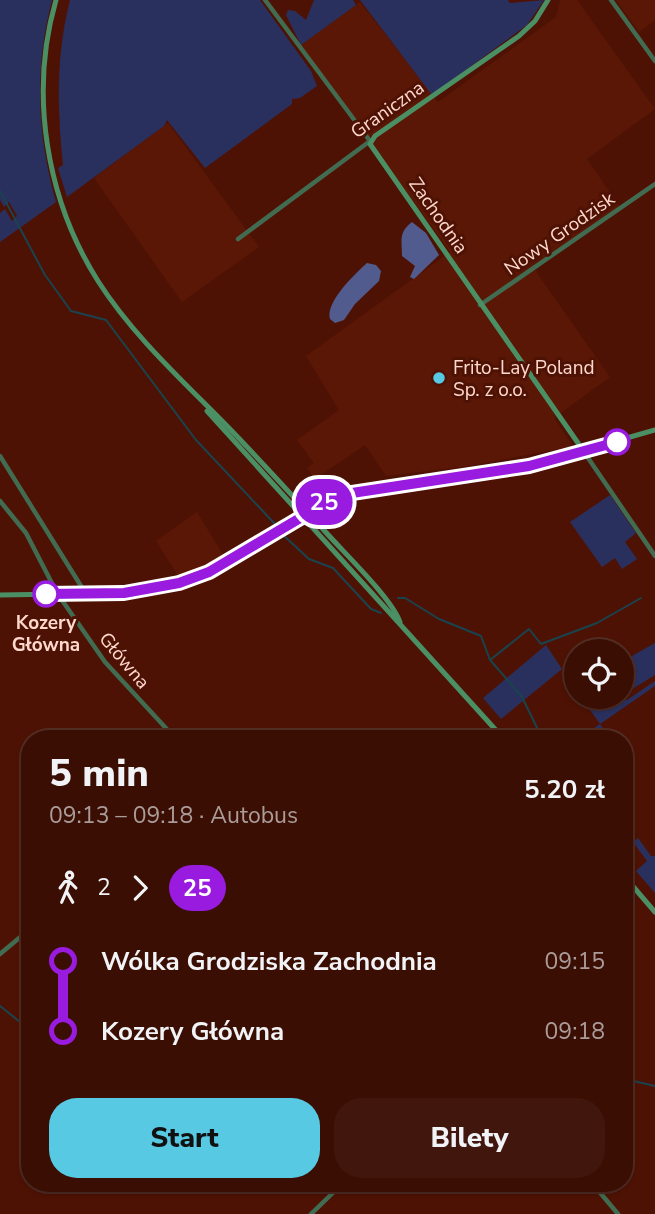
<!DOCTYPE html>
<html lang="pl">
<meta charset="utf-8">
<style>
body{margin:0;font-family:"Nunito Sans",sans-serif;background:#41170d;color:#f1f3f6;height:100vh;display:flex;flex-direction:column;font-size:26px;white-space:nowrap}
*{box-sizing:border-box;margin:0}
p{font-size:23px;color:#ab9c9a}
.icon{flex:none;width:38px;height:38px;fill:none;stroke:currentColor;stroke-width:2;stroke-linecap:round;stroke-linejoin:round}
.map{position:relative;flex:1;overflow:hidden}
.side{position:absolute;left:21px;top:730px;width:612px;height:462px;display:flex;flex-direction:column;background:#3a0e03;border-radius:28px;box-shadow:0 2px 5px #0004,0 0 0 2px #542e25}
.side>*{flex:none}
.badge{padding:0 14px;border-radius:23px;font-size:24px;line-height:46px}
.buttons{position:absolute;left:564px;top:639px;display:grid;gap:14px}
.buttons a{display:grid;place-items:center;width:70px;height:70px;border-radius:50%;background:#3a0e03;box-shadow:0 2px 5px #0004,0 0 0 2px #542e25;font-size:35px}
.map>.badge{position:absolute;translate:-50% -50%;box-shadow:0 0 0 4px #fff}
.legs{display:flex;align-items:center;gap:10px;height:77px;padding:0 28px;font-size:23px}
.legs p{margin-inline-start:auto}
.overview{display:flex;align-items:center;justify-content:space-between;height:119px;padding:0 28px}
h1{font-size:38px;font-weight:800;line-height:52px}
.cta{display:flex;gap:14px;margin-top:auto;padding:14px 28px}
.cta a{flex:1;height:80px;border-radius:28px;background:#57c9e2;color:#111;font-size:28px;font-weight:800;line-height:80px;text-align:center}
.cta a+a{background:#41170d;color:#f1f3f6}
ul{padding:0 28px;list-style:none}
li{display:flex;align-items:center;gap:24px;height:70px;font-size:26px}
li i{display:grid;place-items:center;width:10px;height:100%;margin:0 9px;background:currentColor}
li i::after{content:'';width:18px;height:18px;margin:-9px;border:5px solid;border-radius:50%;background:#3a0e03}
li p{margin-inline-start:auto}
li:first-child i{background:linear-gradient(#0000 50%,currentColor 0)}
li:last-child i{background:linear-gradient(currentColor 50%,#0000 0)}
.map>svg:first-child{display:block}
.built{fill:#5b1706}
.green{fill:#2a305e}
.forest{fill:#515b8d}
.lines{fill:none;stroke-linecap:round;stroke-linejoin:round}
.stream{stroke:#19444e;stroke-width:2}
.street{stroke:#426c51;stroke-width:4.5}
.secondary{stroke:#4b9065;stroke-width:5}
.line-1-casing{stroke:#fff;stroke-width:16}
.line-1{stroke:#991bdf;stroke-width:10}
.poi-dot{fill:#57c9e2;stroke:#4e1204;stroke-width:2.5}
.stop-1-dot{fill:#fff;stroke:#991bdf;stroke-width:3.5}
.labels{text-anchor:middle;stroke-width:6;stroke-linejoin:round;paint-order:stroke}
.street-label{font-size:19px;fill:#ffd8ce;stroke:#4e1204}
.poi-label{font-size:19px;fill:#ffd8ce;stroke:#4e1204;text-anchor:start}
.stop-label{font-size:19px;font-weight:bold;fill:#ffd8ce;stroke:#4e1204}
</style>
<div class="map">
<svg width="655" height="1214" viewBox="0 0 655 1214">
<rect width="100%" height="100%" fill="#4e1204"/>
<g class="built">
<path d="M 560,0 L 577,0 L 655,109 L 587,159 L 620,207 L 532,266 L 610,377 L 554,418 L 571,443 L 570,447 L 468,466 L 386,476 L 365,445 L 315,479 L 307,468 L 314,463 L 297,440 L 339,410 L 306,356 L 450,252 L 301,45 L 360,2 L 438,102 L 556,17 Z"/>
<path d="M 616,0 L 655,0 L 655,20 L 639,32 Z"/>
<path d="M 168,123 L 259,247 L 182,302 L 94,178 Z"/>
<path d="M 197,512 L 225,558 L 179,577 L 156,541 Z"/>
</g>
<g class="green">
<path d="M 0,0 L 52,0 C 34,69 37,134 56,202 L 0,242 L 0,213 L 5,209 L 12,221 L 17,216 L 9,202 L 4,207 L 0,200 Z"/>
<path d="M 70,0 L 260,0 L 311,71 L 317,86 L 300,98 L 292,99 L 292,104 L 205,168 L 167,120 L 164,126 L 67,197 L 58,168 L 63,165 C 57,108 56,55 70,0 Z"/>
<path d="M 314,0 L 353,0 L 356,5 L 301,45 L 286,15 L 288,10 L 295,11 L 306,20 Z"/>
<path d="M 360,0 L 508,0 L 510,3 L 544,0 L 527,25 L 432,95 Z"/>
<path d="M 610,495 L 636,533 L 625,542 L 637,559 L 622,569 L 615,558 L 602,567 L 570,522 Z"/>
<path d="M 655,643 L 655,675 L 621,696 L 621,662 Z"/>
<path d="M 546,645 L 562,669 L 501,719 L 483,698 Z"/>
<path d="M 655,681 L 655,686 L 600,724 L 610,738 L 579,738 L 600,724 L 581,697 L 613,697 L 610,697 L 627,700 Z"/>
<path d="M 638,838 L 651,856 L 655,856 L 655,893 L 636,871 L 647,861 L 633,842 Z"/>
</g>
<g class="forest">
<path d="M 412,222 L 426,233 L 439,255 L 414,279 L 410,277 L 415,266 L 402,256 C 402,240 398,233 412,222 Z"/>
<path d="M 367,263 L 376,265 L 381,271 L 379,281 L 355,304 L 344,320 L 335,323 L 330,319 C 325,302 355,274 367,263 Z"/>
</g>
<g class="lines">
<g class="stream">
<path d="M 0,191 L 45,275 L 71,311 L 106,320 L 196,440 L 274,523"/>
<path d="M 283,535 L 309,559 L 333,568 L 371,609 L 381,613"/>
<path d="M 398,598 L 405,598 L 439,619 L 481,636 L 490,660 L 529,629 L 541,644 L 597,623 L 641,598"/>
<path d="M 491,661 L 522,697 L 542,738"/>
<path d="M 0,1006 L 30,1030"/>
<path d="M 625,1079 L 655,1086"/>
</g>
<g class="street">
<path d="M 611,0 L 655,61"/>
<path d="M 238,239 L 370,141 L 265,0"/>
<path d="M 480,305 L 655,184"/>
<path d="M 584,452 L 655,556"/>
<path d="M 0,456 L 86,594"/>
<path d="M 0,501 L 26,533 L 57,593 L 105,662 L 175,738"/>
<path d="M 0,954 L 30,929"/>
<path d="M 592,1183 L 618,1214"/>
<path d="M 311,1214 L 343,1183"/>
</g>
<g class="secondary">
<path d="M 56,0 C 29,93 46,199 98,281 C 133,336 183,381 228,427 C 260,460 291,494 322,528 C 341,550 391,597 400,622"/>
<path d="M 548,0 L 535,21 L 519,36 L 375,136 L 370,144 L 578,443 L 581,453"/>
<path d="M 207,411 L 503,738"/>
<path d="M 0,595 L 124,593 L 160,589 L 209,572 L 339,495 L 529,466 L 655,430"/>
<path d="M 625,877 L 655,912"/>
</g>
</g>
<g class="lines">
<defs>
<path id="line-1" d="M 46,594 L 124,593 L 179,583 L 209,572 L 339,495 L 529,466 L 617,442"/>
</defs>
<use href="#line-1" class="line-1-casing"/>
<use href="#line-1" class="line-1"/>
</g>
<circle class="poi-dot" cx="439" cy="378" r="7"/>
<g class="stop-1-dot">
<circle cx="617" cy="442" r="12"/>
<circle cx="46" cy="594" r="12"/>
</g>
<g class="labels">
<g class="street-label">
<text transform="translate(387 109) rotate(-35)" y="7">Graniczna</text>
<text transform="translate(439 215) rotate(55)" y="7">Zachodnia</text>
<text transform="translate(559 233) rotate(-35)" y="7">Nowy Grodzisk</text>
<text transform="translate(125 660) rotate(50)" y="7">Główna</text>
</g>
<g class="poi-label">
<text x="453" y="374">Frito-Lay Poland<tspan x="453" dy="22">Sp. z o.o.</tspan></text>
</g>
<g class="stop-label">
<text x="46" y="629">Kozery<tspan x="46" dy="22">Główna</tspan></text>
</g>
</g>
</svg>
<div class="buttons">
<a><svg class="icon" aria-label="locate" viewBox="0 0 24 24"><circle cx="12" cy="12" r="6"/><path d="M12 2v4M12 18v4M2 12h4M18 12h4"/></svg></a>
</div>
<b class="badge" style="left:324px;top:502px;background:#991bdf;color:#fff">25</b>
<section class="side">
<div class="overview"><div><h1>5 min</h1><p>09:13 – 09:18 · Autobus</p></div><b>5.20 zł</b></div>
<div class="legs"><svg class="icon" aria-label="walk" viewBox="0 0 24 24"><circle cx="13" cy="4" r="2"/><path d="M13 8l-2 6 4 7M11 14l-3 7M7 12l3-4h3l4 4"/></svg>2<svg class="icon" aria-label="forward" viewBox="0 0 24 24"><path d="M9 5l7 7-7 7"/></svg><b class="badge" style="background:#991bdf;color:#fff">25</b></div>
<ul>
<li><i style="color:#991bdf"></i><b>Wólka Grodziska Zachodnia</b><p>09:15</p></li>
<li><i style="color:#991bdf"></i><b>Kozery Główna</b><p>09:18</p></li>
</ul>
<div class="cta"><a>Start</a><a>Bilety</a></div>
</section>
</div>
